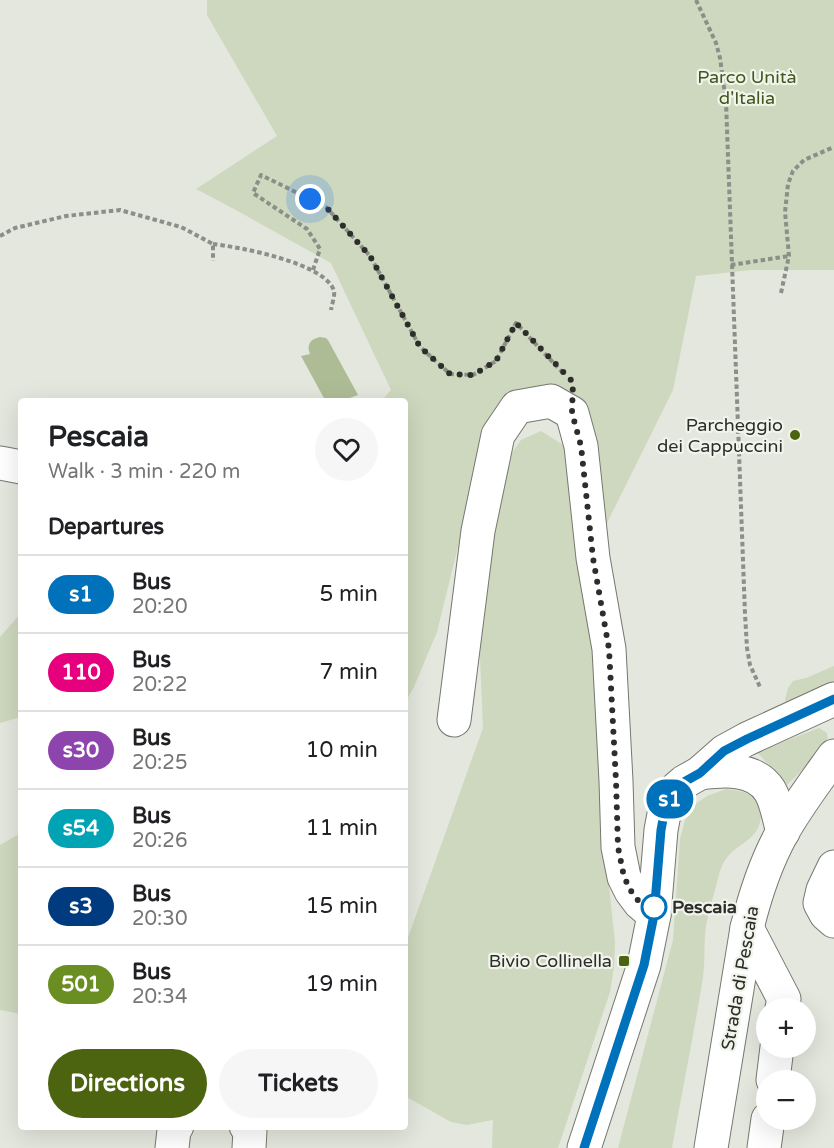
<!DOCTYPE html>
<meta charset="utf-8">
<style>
body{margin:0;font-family:"Varela Round",sans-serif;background:#f6f6f6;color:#202124;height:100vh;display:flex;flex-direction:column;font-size:22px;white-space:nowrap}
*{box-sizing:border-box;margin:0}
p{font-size:20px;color:#757577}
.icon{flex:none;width:33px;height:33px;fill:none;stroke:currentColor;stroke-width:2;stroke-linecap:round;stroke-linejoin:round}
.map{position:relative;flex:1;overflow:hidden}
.side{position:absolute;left:18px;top:398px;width:390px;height:732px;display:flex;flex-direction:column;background:#fff;border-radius:6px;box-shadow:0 6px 24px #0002}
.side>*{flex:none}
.badge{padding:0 12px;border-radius:20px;font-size:21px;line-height:39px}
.tools{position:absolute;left:756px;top:998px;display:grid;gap:12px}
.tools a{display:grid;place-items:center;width:60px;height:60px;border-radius:50%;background:#fff;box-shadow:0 6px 24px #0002;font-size:30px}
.you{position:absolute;width:30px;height:30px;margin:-15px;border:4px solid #fff;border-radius:50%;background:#1a73e8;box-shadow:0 0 0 9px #1a73e833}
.map>.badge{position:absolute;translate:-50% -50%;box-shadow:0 0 0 3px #fff}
h2{padding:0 30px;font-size:22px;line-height:54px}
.round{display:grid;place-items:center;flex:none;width:63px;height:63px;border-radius:32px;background:#f6f6f6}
.overview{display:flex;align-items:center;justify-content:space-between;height:102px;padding:0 30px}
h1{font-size:28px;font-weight:800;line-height:45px}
.action{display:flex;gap:12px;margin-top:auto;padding:12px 30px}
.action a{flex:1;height:69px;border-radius:36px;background:#4c6310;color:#fff;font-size:24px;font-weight:800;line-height:69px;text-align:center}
.action a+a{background:#f6f6f6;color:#202124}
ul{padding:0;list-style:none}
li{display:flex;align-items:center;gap:18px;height:78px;padding:0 30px;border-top:2px solid #e0e0e0}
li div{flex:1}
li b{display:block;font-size:22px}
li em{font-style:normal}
li .badge{min-width:66px;font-weight:700;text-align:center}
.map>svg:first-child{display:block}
.green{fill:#ced8be}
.water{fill:#aebc96}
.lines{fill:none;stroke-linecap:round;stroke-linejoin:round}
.minor-casing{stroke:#757870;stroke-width:35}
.major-casing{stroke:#757870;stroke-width:35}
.path{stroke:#8c8e88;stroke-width:4;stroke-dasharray:4.5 3;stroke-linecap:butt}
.minor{stroke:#fff;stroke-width:33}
.major{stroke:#fff;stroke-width:33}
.line-casing{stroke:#fff;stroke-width:14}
.line{stroke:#0072bc;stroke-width:9}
.walk{stroke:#2d2e2b;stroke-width:6;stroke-dasharray:0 10.8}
.poi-dot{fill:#4c6310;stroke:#f0f4ea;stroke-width:2}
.stop-dot{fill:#fff;stroke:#0072bc;stroke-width:3}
.labels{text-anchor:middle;stroke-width:4.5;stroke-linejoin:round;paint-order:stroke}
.park-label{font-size:18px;fill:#44561d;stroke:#f0f4ea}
.poi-label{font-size:18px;fill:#2d2e2b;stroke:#f0f4ea;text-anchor:end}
.stop-label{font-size:18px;font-weight:bold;fill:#2d2e2b;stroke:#f0f4ea;text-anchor:start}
.street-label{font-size:18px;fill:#2d2e2b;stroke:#f0f4ea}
</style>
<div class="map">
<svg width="834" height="1148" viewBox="0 0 834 1148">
<rect width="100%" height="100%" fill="#e3e7dd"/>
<g class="green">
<path d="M 207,0 L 834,0 L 834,270 L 751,270 L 696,276 L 673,390 L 605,527 L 588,404 L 552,386 L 486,433 L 437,632 L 414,687 L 405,703 L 405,400 L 382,400 L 391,390 L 331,263 L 234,209 L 196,189 L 277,136 L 207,15 Z"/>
<path d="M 541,431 L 563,445 L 574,477 L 593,632 L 603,829 L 615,942 L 614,967 L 610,992 L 558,1148 L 492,1148 L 493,1120 L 467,1125 L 451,1122 L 405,1096 L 405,946 L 483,728 L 480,657 L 483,577 L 500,486 L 511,454 L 521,440 Z"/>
<path d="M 21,613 L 21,717 L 0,723 L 0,637 Z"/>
<path d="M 834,666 L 834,685 L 786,708 L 785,699 L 788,688 L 793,681 L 806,678 Z"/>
<path d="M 819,728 L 827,733 L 828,744 L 787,785 L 757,752 Z"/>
<path d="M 726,789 C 741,791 760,793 761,811 C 762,841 738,841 725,860 C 721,866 719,875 717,882 C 713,899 706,918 705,935 C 704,949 705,963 703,977 C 694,1034 682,1091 672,1148 L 618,1148 L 673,940 L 680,839 L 685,820 L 694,805 L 707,796 Z"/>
<path d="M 21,833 L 21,1014 L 0,1010 L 0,845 Z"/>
</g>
<path class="water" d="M 320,337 L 326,338 L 328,340 L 358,395 L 344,400 L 325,400 L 301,356 L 310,354 C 306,344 311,339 320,337 Z"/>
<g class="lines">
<defs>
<g id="minor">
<path d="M 0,463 L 21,467"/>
<path d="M 454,720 L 478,531 L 498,435 L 517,407 L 551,401 L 572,413 L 581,446 L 593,558 L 609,649 L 616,781 L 618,847 L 624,877 L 631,891 L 640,903 L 654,915"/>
<path d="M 700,773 C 723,770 755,767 770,791 C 777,803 779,819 783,832"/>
<path d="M 834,867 L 823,890 L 820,903 L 826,914 L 834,921"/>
<path d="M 747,928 L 784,999 L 782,1008"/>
<path d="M 773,1080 L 777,1047"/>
<path d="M 246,1126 L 250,1130 L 249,1148"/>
<path d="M 172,1148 L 174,1130 L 177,1126"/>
<path d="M 584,1148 L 644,965 L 654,915 L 661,830 L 665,809 L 672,795 L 677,788 L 684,782 L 700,773 L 725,751 L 747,739 L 834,699"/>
<path d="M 764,1148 L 768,1119"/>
</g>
<path id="major" d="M 711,1148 L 747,928 C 755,895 766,862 782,833 C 797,806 816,781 834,756"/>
</defs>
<use href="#minor" class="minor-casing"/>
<use href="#major" class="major-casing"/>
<g class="path">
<path d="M 696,0 L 716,43 L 720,58 L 726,102 L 745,614 L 747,648 L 750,665 L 760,687"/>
<path d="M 0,236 L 15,228 L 66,216 L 120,210 L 181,227 L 213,244 L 213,261"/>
<path d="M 213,244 C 239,247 326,263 334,291 C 335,296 332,304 331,310"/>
<path d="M 731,265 L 789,256"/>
<path d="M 313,270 L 320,249 L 307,229 L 253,193 L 261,175 L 326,207 L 370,256 L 420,347 L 450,374 L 473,375 L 496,361 L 516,323 L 562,372"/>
<path d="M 781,293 L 789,256 L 785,212 L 788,184 L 793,171 L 804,160 L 834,147"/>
</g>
<use href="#minor" class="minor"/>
<use href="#major" class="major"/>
</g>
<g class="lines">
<defs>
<path id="line" d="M 584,1148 L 644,965 L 654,915 L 661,830 L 665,809 L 672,795 L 676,789 L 684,782 L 700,773 L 724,751 L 747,739 L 834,699"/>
</defs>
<use href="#line" class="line-casing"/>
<use href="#line" class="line"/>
<path class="walk" d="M 310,199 L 326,207 L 370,256 L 420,347 L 450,374 L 473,375 L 496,361 L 516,323 L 573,382 L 572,413 L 581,446 L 593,558 L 609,649 L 616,781 L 618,847 L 624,877 L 631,891 L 640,903 L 654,915 L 654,907"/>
</g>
<g class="poi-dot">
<circle cx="795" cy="435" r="6"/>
<rect x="618" y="955" width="12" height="12" rx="3"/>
</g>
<circle class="stop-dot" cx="654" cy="907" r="12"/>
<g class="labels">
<g class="park-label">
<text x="747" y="83">Parco Unità<tspan x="747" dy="21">d'Italia</tspan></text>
</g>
<g class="poi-label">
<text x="783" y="431">Parcheggio<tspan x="783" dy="21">dei Cappuccini</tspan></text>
<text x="612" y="967">Bivio Collinella</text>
</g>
<g class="stop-label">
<text x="672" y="913">Pescaia</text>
</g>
<g class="street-label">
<text transform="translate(740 978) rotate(-80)" y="6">Strada di Pescaia</text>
</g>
</g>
</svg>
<div class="tools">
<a>+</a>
<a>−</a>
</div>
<div class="you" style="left:310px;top:199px"></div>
<b class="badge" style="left:670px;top:799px;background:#0072bc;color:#fff">s1</b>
<section class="side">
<div class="overview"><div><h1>Pescaia</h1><p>Walk · 3 min · 220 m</p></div><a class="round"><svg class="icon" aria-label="heart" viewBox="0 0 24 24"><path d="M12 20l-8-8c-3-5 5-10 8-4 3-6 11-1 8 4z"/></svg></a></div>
<h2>Departures</h2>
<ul>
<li><span class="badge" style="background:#0072bc;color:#fff">s1</span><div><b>Bus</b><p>20:20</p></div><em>5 min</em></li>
<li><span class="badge" style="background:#e6007e;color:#fff">110</span><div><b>Bus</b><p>20:22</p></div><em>7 min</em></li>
<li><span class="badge" style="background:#8e44ad;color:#fff">s30</span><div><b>Bus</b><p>20:25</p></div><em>10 min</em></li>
<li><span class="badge" style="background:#00a3b4;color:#fff">s54</span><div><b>Bus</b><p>20:26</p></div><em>11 min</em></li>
<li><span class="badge" style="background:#003b80;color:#fff">s3</span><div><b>Bus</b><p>20:30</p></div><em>15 min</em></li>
<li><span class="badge" style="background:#6b8e23;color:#fff">501</span><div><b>Bus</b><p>20:34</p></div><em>19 min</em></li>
</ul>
<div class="action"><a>Directions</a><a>Tickets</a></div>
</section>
</div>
